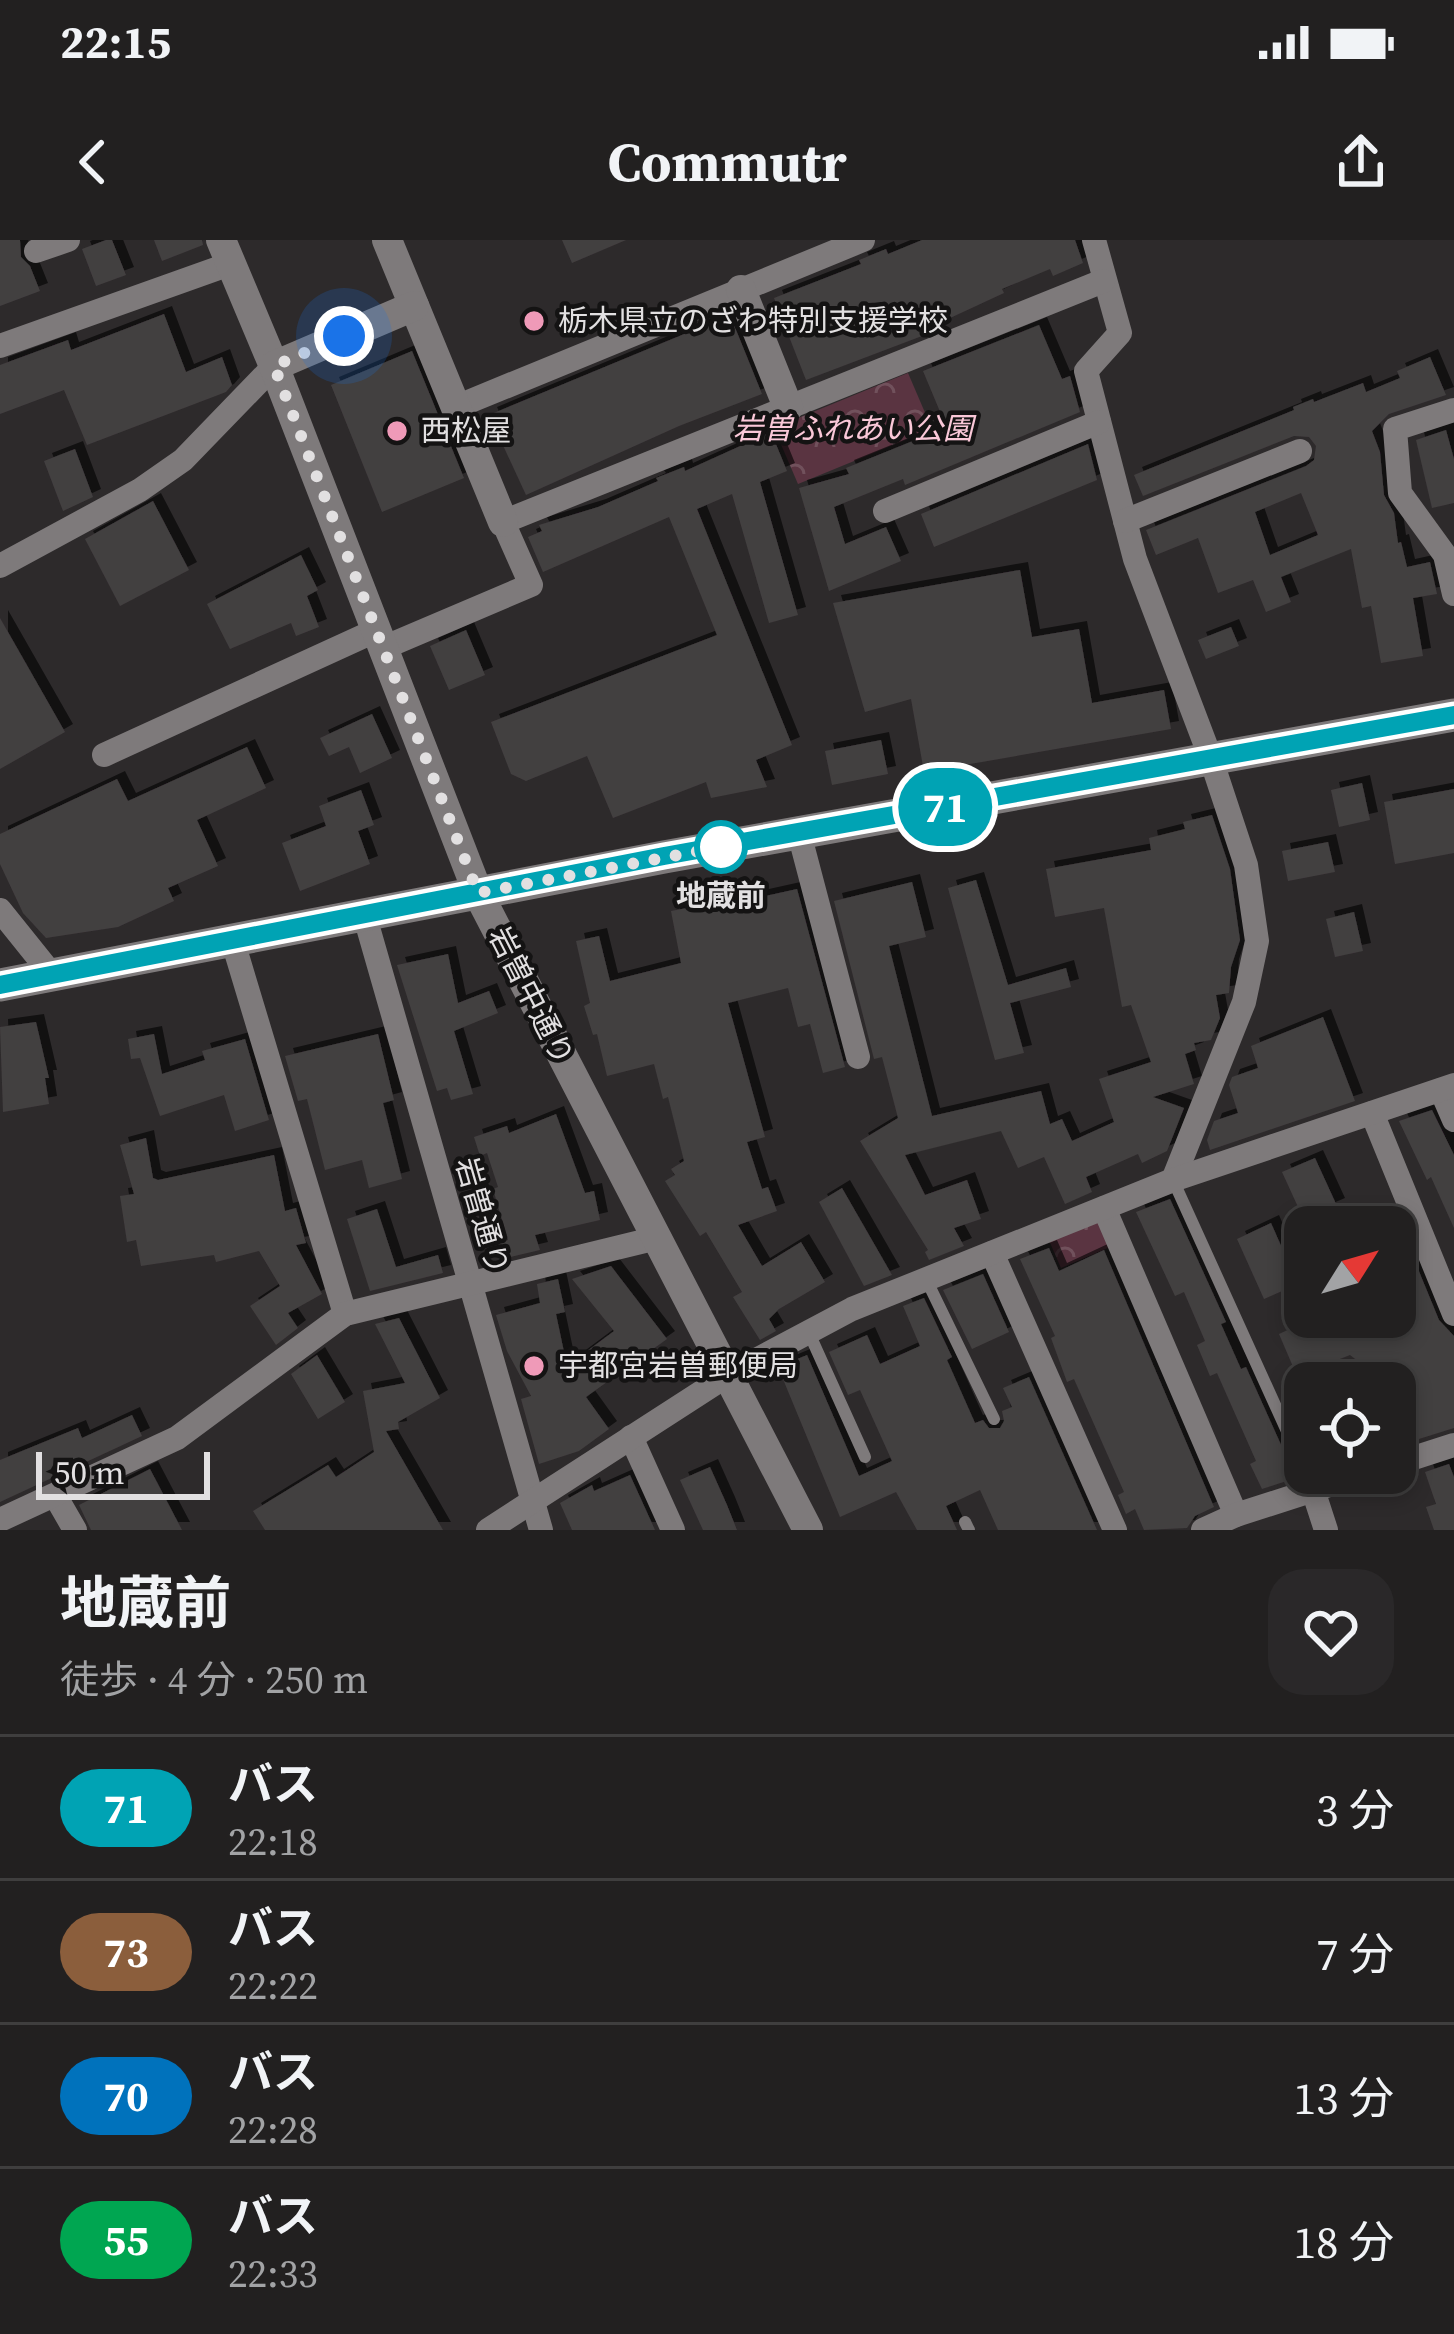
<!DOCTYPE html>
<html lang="ja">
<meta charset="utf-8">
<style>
body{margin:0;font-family:"Source Serif 4","Noto Sans JP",serif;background:#2a2829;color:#f1f3f6;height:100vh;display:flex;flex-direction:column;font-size:45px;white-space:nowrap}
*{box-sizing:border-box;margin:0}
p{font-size:39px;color:#a2a3a5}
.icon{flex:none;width:66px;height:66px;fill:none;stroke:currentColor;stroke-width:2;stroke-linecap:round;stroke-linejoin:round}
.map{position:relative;height:1290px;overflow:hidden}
.drawer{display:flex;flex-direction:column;background:#222020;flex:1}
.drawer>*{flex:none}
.badge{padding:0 24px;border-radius:39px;font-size:42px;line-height:78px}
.needle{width:78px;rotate:53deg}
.buttons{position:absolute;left:1284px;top:966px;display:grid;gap:24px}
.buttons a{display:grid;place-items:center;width:132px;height:132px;border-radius:24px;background:#222020;box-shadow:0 6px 18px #0003,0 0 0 3px #3f3e3e;font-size:60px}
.scale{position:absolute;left:36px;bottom:30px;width:174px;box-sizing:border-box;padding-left:12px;border:6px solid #e2e0e1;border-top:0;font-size:33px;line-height:42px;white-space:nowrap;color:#e2e0e1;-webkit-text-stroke:9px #141313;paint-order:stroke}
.you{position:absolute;width:60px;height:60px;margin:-30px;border:9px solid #fff;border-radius:50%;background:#1a73e8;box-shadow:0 0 0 18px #1a73e833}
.map>.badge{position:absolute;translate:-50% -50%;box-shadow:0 0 0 6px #fff}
.round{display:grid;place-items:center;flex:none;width:126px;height:126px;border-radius:36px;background:#2a2829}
.summary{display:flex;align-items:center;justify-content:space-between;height:204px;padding:0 60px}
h1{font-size:57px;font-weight:700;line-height:90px}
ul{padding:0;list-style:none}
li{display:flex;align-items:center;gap:36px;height:144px;padding:0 60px;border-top:3px solid #3f3e3e}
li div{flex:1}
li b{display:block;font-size:45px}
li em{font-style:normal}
li .badge{min-width:132px;font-weight:700;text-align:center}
.status{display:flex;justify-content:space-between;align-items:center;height:84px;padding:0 60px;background:#222020;direction:ltr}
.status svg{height:33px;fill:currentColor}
header{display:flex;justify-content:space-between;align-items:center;height:156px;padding:0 60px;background:#222020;font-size:54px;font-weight:700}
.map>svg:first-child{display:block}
.forest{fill:url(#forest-crowns)}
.building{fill:#433f40;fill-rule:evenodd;filter:url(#shadow)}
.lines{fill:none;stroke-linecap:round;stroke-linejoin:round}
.service{stroke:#7e7a7b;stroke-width:12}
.minor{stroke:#7e7a7b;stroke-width:24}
.tertiary{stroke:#7e7a7b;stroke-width:30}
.secondary{stroke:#7e7a7b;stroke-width:33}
.line-casing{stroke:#fff;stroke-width:27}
.line{stroke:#00a3b4;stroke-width:18}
.walk{stroke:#e2e0e1;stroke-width:12;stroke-dasharray:0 21.6}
.poi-dot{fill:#ef9ab8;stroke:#141313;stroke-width:4.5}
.stop-dot{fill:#fff;stroke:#00a3b4;stroke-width:6}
.labels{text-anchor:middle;stroke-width:9;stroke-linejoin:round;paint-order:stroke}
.poi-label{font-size:30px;fill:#e2e0e1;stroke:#141313;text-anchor:start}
.park-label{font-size:30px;font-style:italic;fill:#fac8d8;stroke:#141313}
.stop-label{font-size:30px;font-weight:bold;fill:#e2e0e1;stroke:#141313}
.street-label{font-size:30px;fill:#e2e0e1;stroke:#141313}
</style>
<div class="status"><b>22:15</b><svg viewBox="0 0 49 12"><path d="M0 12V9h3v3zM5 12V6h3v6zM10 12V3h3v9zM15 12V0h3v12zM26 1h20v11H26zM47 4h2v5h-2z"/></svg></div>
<header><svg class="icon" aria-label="back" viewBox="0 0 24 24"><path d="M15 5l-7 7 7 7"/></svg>Commutr<svg class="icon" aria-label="share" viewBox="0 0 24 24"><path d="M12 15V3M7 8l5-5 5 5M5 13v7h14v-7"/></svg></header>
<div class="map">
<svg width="1454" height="1290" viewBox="0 0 1454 1290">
<defs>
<pattern id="forest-crowns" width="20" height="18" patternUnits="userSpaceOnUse" patternTransform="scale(3)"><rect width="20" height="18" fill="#5a3441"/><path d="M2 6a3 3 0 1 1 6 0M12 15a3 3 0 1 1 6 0" fill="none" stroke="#71515c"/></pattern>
<filter id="shadow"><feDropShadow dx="8" dy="-8" stdDeviation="0" flood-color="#0009"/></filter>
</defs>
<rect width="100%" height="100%" fill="#2d2a2b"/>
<g class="forest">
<path d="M 908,133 L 932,189 L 798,244 L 774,188 Z"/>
<path d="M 1089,980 L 1100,983 L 1110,1007 L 1061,1028 L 1048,998 Z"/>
</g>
<g class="building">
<path d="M 0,0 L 20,0 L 21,17 L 30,26 L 40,51 L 0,66 Z"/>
<path d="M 106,0 L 112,0 L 126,35 L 96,46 L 82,9 Z"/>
<path d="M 154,0 L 202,0 L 203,5 L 162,21 Z"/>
<path d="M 562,0 L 626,0 L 572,23 Z"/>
<path d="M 922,0 L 1075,0 L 1083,23 L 1053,36 L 1050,29 L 1002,49 L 1004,53 L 920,92 L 922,96 L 806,140 L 774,58 L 861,24 L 859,20 L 886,9 L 888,14 Z"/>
<path d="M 164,74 L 186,132 L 222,117 L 232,145 L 226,152 L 87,205 L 64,150 L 0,174 L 0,125 L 68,100 L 71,110 Z"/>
<path d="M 730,75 L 762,154 L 679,186 L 526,255 L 489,175 Z"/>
<path d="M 1039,85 L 1062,139 L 1070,136 L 1080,172 L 905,245 L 903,239 L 834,267 L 845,304 L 886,287 L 901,321 L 829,351 L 799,248 L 849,234 L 846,228 L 940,190 L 946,186 L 923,131 Z"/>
<path d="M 412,111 L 464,238 L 382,272 L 331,145 Z"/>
<path d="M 1430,117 L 1446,155 L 1389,174 L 1372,191 L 1380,212 L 1384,255 L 1394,273 L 1398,303 L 1401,302 L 1407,327 L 1430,322 L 1437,354 L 1413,358 L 1423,416 L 1381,423 L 1371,366 L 1362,368 L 1351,309 L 1281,337 L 1291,362 L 1266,372 L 1253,340 L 1218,353 L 1198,298 L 1156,315 L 1146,290 L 1306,226 L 1314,220 L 1316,206 L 1309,197 L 1294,196 L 1143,256 L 1134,235 L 1294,170 L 1293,167 L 1313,159 L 1314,162 L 1363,143 L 1366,152 L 1400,138 L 1397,131 ZM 1301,253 L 1318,295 L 1270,315 L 1255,272 Z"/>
<path d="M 1446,190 L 1454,219 L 1454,263 L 1432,268 L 1416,200 Z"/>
<path d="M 771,192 L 787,231 L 760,242 L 798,375 L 769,383 L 732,254 L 697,269 L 792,505 L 756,520 L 767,547 L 711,558 L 706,542 L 613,578 L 587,516 L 526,541 L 511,534 L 491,482 L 717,395 L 669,277 L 543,332 L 528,297 L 542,291 L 539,285 L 598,267 L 658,241 L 656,238 L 684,227 L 685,231 Z"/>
<path d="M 1088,204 L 1097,240 L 934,307 L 921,274 Z"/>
<path d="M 75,209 L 93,257 L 63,271 L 44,221 Z"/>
<path d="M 153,261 L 189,330 L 120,366 L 85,299 Z"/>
<path d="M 301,315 L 318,350 L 307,356 L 319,387 L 296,396 L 291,383 L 230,409 L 207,364 Z"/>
<path d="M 1020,330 L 1032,397 L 1079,389 L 1092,463 L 1164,450 L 1171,489 L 924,532 L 911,459 L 865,472 L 833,363 Z"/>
<path d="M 0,378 L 65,492 L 0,529 Z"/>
<path d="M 1231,387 L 1239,406 L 1206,419 L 1198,400 Z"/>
<path d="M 466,390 L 485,435 L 449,450 L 430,406 Z"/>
<path d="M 372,474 L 392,518 L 360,533 L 349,507 L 329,516 L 320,498 Z"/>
<path d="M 881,500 L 888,534 L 832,545 L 825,511 Z"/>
<path d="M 247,507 L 266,548 L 197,580 L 218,626 L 168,648 L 174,661 L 118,687 L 46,698 L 23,673 L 0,624 L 0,594 L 117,539 L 128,561 Z"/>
<path d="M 1362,543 L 1370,580 L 1339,587 L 1331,550 Z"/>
<path d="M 1454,549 L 1454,613 L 1395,624 L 1384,562 Z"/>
<path d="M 361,550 L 374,585 L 358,591 L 370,624 L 300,651 L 282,603 L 326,586 L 319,566 Z"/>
<path d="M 1212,575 L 1230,629 L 1240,700 L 1231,727 L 1229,753 L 1216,755 L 1220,778 L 1211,800 L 1194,803 L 1196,810 L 1185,814 L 1194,844 L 1153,857 L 1184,868 L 1167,911 L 1142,923 L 1138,914 L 1086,937 L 1092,952 L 1065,964 L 1044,917 L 1018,928 L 1001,891 L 905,915 L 925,955 L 967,940 L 981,979 L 954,988 L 964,1006 L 929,1020 L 925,1012 L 928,1010 L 860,901 L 898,878 L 882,817 L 874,819 L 834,661 L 912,642 L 926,697 L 889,706 L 932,876 L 1041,851 L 1050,884 L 1062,879 L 1072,901 L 1114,882 L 1099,839 L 1151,822 L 1131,765 L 1122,767 L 1104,668 L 1055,677 L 1046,629 L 1151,610 L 1149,598 L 1185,589 L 1183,582 Z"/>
<path d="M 1328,602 L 1335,632 L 1288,641 L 1282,611 Z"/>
<path d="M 976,640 L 1008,745 L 1066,728 L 1071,747 L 1010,763 L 1024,813 L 995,820 L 948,648 Z"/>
<path d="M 797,649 L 845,827 L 823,833 L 810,784 L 798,787 L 788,748 L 728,763 L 765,897 L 747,902 L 762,949 L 768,947 L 777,971 L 738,985 L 762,1026 L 801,1002 L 825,1042 L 779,1069 L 769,1079 L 776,1091 L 760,1100 L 733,1057 L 742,1052 L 706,992 L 700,996 L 665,941 L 675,935 L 671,929 L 684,921 L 668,857 L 663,859 L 654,824 L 607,836 L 597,794 L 593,795 L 584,766 L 590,763 L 576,701 L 599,696 L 610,741 L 681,723 L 671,671 L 703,665 L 703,670 Z"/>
<path d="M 1354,672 L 1363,711 L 1335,717 L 1326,679 Z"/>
<path d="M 448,714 L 458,763 L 489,751 L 498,773 L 454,791 L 473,854 L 451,860 L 447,848 L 437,851 L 397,725 Z"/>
<path d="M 1323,777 L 1355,861 L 1210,910 L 1207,900 L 1214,881 L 1238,873 L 1229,845 L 1232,837 L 1258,828 L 1251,806 Z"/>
<path d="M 36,782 L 49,838 L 45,838 L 49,864 L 3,872 L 0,787 Z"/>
<path d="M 154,794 L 162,834 L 205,820 L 202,811 L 245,799 L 269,880 L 235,891 L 224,855 L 160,876 L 140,818 L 131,819 L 128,799 Z"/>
<path d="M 378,794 L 394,860 L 383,863 L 402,939 L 369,948 L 362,920 L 325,930 L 307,859 L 298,861 L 285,816 Z"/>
<path d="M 1432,870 L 1454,915 L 1454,988 L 1431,937 L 1427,940 L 1399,881 Z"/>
<path d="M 556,874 L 585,953 L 594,951 L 600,980 L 535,995 L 540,1010 L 506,1018 L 501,1002 L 508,1000 L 493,949 L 498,947 L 487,913 L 480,916 L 474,897 L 507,886 L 509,893 Z"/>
<path d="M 146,898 L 153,938 L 158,940 L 274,915 L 285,971 L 296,968 L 306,1003 L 296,1005 L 322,1054 L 288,1073 L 298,1088 L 276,1105 L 250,1066 L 280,1046 L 259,1011 L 216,1022 L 214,1015 L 141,1026 L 136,1000 L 127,1002 L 120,956 L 134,954 L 120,905 Z"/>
<path d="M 1315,918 L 1337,966 L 1304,980 L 1282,932 Z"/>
<path d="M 842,948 L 892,1035 L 864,1046 L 819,962 Z"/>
<path d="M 1170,959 L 1226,1082 L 1221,1084 L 1241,1129 L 1246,1127 L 1296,1238 L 1262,1249 L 1250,1224 L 1256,1221 L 1217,1133 L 1210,1136 L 1197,1105 L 1205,1101 L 1184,1052 L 1175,1056 L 1136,972 Z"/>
<path d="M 377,969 L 396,1027 L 438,1015 L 443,1033 L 370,1051 L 347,979 Z"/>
<path d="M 1395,973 L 1439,1080 L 1454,1096 L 1454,1188 L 1403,1204 L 1395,1186 L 1395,1143 L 1368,1143 L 1363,1125 L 1350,1115 L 1335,1121 L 1332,1129 L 1335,1143 L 1300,1143 L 1279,1094 L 1316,1077 L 1395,1077 Z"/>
<path d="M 1271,983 L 1298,1044 L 1264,1059 L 1237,999 Z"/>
<path d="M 1049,1008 L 1059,1031 L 1104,1010 L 1214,1267 L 1195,1276 L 1187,1288 L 1144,1290 L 1135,1269 L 1126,1274 L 1118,1255 L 1124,1252 L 1074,1139 L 1067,1142 L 1051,1098 L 1055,1096 L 1020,1019 Z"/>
<path d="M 611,1026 L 667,1099 L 586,1157 L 609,1189 L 579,1211 L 539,1224 L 521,1159 L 531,1156 L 507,1111 L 496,1075 L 540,1063 L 537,1044 L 558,1039 L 565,1072 L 556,1074 L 567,1126 L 614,1091 L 572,1039 Z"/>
<path d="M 983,1034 L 1009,1092 L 972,1109 L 943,1050 Z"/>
<path d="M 924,1058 L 952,1117 L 947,1120 L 975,1183 L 983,1180 L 989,1188 L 1000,1188 L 1004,1181 L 1002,1171 L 1012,1167 L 1003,1148 L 1029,1137 L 1097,1290 L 998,1290 L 980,1250 L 946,1266 L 957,1290 L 917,1290 L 896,1252 L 840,1277 L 778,1127 L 807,1115 L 859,1236 L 892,1221 L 860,1150 L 848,1155 L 829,1112 L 867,1095 L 880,1124 L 920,1106 L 903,1066 Z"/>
<path d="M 399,1078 L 440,1158 L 398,1182 L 399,1189 L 386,1191 L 443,1290 L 265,1290 L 253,1271 L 328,1225 L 336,1237 L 374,1212 L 363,1151 L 405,1143 L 375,1084 Z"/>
<path d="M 317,1115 L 345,1162 L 318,1179 L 291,1134 Z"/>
<path d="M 1305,1147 L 1305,1183 L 1296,1187 L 1283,1157 Z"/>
<path d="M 132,1175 L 142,1196 L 0,1262 L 0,1220 L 78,1188 L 82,1198 Z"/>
<path d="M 1449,1224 L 1454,1237 L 1454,1290 L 1434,1290 L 1426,1267 L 1436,1264 L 1425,1232 Z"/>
<path d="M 710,1227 L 727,1265 L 737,1290 L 703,1290 L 680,1240 Z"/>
<path d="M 150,1229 L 182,1290 L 91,1290 L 79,1265 Z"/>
<path d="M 630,1235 L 655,1290 L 572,1290 L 560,1263 L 592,1245 L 594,1251 Z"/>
</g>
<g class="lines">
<g class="service">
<path d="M 1173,940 L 1305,1231"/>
<path d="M 926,1039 L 994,1179"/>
<path d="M 809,1093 L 865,1217"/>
<path d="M 965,1282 L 969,1290"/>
</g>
<g class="minor">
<path d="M 1094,0 L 1120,93 L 1086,131 L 1135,319 L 1211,519 L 1246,625 L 1257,701 L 1244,762 L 1173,940"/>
<path d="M 36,11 L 68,0"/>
<path d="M 0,106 L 230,24"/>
<path d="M 456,167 L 863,0"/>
<path d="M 1454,170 L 1395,189 L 1400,253 L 1445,315 L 1454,354"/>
<path d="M 885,271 L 1099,182"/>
<path d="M 1125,281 L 1300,211"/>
<path d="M 0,326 L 140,250 L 183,220 L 274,126"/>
<path d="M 383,408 L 531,345 L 503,282 L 1103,41"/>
<path d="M 104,515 L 377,390"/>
<path d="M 799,593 L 858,817"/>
<path d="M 0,670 L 53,736"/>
<path d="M 365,677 L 541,1290"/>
<path d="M 233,702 L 345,1074"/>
<path d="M 1441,850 L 1454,880"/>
<path d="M 1372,873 L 1454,1074"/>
<path d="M 1104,968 L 1236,1275"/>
<path d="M 992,1013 L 1115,1290"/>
<path d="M 1348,1131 L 1352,1143"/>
<path d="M 631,1197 L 673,1290"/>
<path d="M 1395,1224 L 1454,1205"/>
<path d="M 1313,1250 L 1326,1290"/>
<path d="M 56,1257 L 75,1290"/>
<path d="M 0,1280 L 177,1198 L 345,1074 L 657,998"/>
<path d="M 488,1290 L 728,1135 L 852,1069 L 1173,940 L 1454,845"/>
<path d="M 1203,1290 L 1236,1275 L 1366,1233"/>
</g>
<g class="tertiary">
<path d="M 221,0 L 274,126 L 478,653 L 808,1290"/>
<path d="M 387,0 L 503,282"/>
<path d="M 741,50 L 788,167"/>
<path d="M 274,126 L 414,66"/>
</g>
<path class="secondary" d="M 0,745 L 664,617 L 1454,475"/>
</g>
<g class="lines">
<defs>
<path id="line" d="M 0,745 L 664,616 L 1454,475"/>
</defs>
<use href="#line" class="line-casing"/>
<use href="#line" class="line"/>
<path class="walk" d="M 344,96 L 274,126 L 478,653 L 721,607"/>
</g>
<g class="poi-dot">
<circle cx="534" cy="81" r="12"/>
<circle cx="397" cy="191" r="12"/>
<circle cx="534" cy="1126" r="12"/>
</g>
<circle class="stop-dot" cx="721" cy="607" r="24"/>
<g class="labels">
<g class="poi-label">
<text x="558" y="91">栃木県立のざわ特別支援学校</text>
<text x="421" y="201">西松屋</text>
<text x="558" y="1136">宇都宮岩曽郵便局</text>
</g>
<g class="park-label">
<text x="853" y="199">岩曽ふれあい公園</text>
</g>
<g class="stop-label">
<text x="721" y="666">地蔵前</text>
</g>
<g class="street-label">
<text transform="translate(531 756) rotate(63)" y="10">岩曽中通り</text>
<text transform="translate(482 976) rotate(74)" y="10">岩曽通り</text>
</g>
</g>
</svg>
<div class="buttons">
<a><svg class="needle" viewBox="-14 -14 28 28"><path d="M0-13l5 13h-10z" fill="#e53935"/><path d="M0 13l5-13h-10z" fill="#a2a3a5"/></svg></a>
<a><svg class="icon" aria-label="locate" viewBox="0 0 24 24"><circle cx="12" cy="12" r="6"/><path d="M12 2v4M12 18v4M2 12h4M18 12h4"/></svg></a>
</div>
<div class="scale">50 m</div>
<div class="you" style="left:344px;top:96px"></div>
<b class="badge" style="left:945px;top:567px;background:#00a3b4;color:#fff">71</b>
</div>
<section class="drawer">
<div class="summary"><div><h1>地蔵前</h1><p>徒歩 · 4 分 · 250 m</p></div><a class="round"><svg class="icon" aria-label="heart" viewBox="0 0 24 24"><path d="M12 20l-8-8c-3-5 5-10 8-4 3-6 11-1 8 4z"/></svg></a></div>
<ul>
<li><span class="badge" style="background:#00a3b4;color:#fff">71</span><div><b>バス</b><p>22:18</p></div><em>3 分</em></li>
<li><span class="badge" style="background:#8b5e3c;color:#fff">73</span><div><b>バス</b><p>22:22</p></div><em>7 分</em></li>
<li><span class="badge" style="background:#0072bc;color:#fff">70</span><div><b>バス</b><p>22:28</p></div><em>13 分</em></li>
<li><span class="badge" style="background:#00a651;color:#fff">55</span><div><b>バス</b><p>22:33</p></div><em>18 分</em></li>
</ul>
</section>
